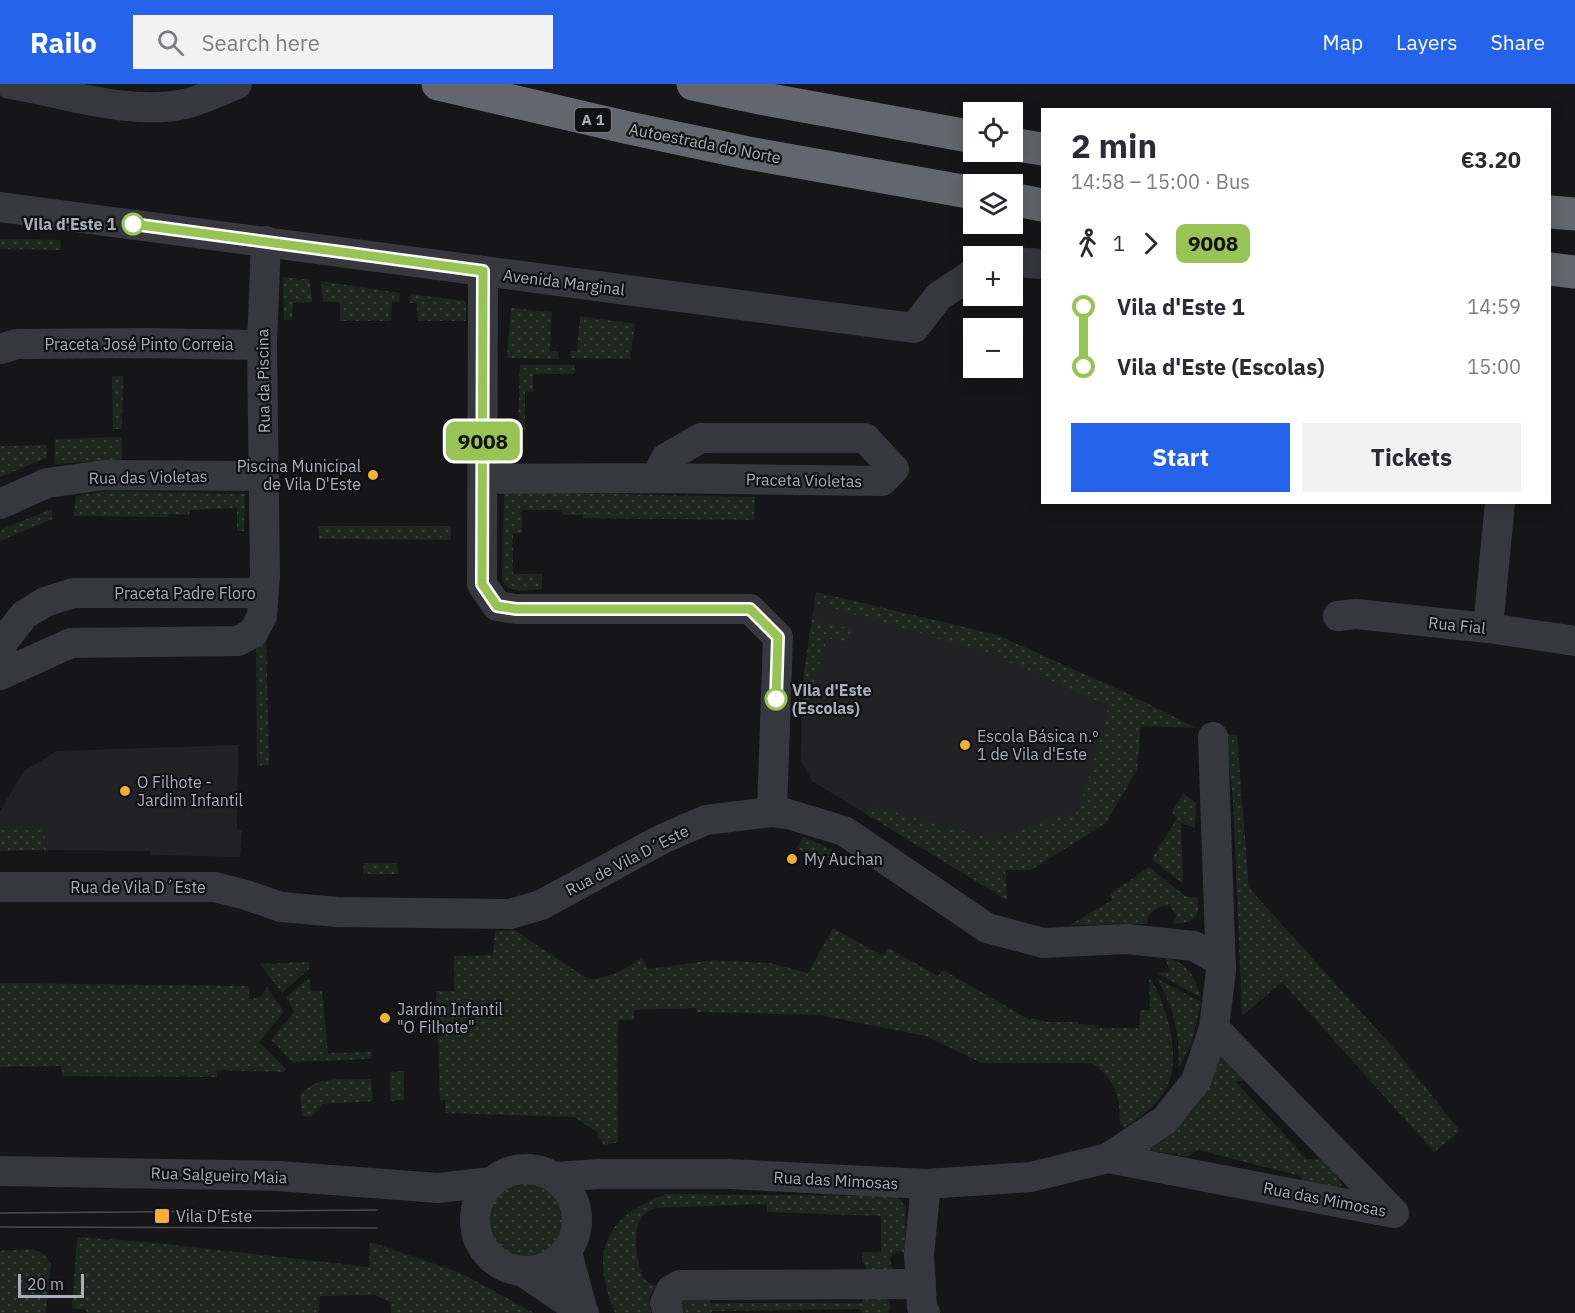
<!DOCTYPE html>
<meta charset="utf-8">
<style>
body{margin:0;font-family:"IBM Plex Sans",sans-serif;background:#f2f2f3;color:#2b2b33;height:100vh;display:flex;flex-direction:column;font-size:22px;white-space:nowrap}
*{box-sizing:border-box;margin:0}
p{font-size:20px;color:#7c7c81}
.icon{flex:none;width:33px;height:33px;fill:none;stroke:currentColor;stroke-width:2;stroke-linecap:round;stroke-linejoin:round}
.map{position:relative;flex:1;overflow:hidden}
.drawer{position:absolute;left:1041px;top:24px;width:510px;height:396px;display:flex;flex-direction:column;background:#fff;border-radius:0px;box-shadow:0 3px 15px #0003}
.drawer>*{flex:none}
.badge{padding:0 12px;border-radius:9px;font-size:21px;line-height:39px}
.fabs{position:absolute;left:963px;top:18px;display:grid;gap:12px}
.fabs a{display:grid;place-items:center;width:60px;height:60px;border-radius:0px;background:#fff;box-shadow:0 3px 15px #0003;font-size:30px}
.scale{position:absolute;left:18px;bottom:15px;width:66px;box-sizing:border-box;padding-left:6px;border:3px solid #a8adb8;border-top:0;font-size:16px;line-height:21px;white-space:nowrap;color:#a8adb8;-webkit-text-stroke:4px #111113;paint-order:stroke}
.map>.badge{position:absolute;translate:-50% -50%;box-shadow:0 0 0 3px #fff}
.legs{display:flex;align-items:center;gap:9px;height:66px;padding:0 30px;font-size:20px}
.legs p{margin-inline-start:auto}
.headline{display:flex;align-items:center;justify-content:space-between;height:102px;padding:0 30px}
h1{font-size:33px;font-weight:700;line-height:45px}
.cta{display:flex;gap:12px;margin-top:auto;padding:12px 30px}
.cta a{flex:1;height:69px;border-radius:0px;background:#2563eb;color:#fff;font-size:24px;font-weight:700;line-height:69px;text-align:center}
.cta a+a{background:#f2f2f3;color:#2b2b33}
ul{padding:0 30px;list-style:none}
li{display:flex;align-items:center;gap:21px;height:60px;font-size:22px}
li i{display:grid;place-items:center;width:9px;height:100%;margin:0 8px;background:currentColor}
li i::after{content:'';width:15px;height:15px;margin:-8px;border:4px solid;border-radius:50%;background:#fff}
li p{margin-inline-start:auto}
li:first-child i{background:linear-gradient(#0000 50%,currentColor 0)}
li:last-child i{background:linear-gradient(currentColor 50%,#0000 0)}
header{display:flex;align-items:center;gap:36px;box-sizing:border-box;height:84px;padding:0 30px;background:#2563eb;color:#fff}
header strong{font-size:28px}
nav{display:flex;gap:33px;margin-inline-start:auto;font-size:21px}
.search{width:420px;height:54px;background:#f2f2f3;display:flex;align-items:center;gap:15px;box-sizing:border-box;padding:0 21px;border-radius:0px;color:#7c7c81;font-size:22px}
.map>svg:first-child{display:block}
.built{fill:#222225}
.grass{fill:url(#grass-dots)}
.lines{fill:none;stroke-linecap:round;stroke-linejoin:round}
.minor{stroke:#37383d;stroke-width:30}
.highway{stroke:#63666e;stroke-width:33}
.tram{stroke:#4a4c52;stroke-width:1.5}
.line-1-casing{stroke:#fff;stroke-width:14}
.line-1{stroke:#98c455;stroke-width:9}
.stop-1-dot{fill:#fff;stroke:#98c455;stroke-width:3}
.poi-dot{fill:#f2b134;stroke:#111113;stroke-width:2}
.labels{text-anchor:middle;stroke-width:4.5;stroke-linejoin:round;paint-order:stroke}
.shield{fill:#111113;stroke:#7b7e86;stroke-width:1.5}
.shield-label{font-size:15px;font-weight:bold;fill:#a8adb8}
.street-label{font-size:16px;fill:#a8adb8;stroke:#111113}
.stop-label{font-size:16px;font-weight:bold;fill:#a8adb8;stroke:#111113;text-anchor:end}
.poi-label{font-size:16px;fill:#a8adb8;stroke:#111113;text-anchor:start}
</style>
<header>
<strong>Railo</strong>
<div class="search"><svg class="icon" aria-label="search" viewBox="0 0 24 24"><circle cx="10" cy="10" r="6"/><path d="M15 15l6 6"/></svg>Search here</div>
<nav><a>Map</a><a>Layers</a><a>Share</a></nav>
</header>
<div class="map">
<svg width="1575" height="1229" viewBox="0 0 1575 1229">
<defs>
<pattern id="grass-dots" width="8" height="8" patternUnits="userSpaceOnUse" patternTransform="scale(1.5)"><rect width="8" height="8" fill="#1e261f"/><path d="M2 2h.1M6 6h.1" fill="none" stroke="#3c433d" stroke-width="1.8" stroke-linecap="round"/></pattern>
</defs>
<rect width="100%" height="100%" fill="#161618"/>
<g class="built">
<path d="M 816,508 L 997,551 L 1124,608 L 1100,734 L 1005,776 L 1007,816 L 812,697 L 801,677 L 802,602 Z"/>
<path d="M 238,661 L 237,744 L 242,747 L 240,773 L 151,771 L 150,767 L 46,766 L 44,742 L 0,742 L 0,727 L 24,687 L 57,667 Z"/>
</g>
<g class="grass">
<path d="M 0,155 L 60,156 L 61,166 L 0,165 Z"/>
<path d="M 283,193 L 310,196 L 312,218 L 293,219 L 292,236 L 284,236 Z"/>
<path d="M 321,197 L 400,209 L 399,218 L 392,218 L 391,237 L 340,237 L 340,218 L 323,218 Z"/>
<path d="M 410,210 L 466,217 L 466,237 L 418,237 L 417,219 L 409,219 Z"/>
<path d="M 511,224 L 552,228 L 550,267 L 558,268 L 559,275 L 507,274 Z"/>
<path d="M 580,232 L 635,240 L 630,275 L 571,274 L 570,267 L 577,267 Z"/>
<path d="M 520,281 L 575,281 L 575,290 L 533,290 L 533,307 L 525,308 L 525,346 L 518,346 Z"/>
<path d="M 112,292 L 123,292 L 122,345 L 113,345 Z"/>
<path d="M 122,353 L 122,376 L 54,380 L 55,355 Z"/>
<path d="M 47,361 L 46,374 L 0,393 L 0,362 Z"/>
<path d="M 107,407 L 245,410 L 244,447 L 237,447 L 237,424 L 190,426 L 189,431 L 169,430 L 168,433 L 74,432 L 76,412 Z"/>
<path d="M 504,408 L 755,413 L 754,436 L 583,434 L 583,431 L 563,431 L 562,426 L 522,426 L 522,449 L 513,449 L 513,490 L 542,490 L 542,505 C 529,506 510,510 502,498 Z"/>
<path d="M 52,425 L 52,435 L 0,457 L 0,446 Z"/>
<path d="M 318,442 L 451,442 L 451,456 L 319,455 Z"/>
<path d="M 816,508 L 997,551 L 1124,608 L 1196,644 L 1141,642 L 1137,686 L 1106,739 L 1031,786 L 1005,786 L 1007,816 L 866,730 L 867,726 L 872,722 L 991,755 L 1079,726 L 1109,622 L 989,569 L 814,519 Z"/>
<path d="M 812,535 L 853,546 L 849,559 L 827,554 L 802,641 L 802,602 Z"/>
<path d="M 266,550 L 269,681 L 257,682 L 256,557 Z"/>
<path d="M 1224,649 L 1237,652 L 1249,804 L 1399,970 L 1460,1047 L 1434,1068 L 1282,898 L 1242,932 L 1233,714 Z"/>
<path d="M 1183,709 L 1196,719 L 1195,744 L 1181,739 L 1183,800 L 1152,775 L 1177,734 L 1172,728 Z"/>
<path d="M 0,742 L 44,742 L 46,766 L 0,767 Z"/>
<path d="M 804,753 L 833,766 L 823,779 L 796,764 Z"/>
<path d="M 364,779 L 397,779 L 398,790 L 363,790 Z"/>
<path d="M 1149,783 L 1185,812 L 1198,814 C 1200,835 1193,839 1173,840 L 1176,831 L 1170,822 C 1159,821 1153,826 1147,834 L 1148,840 L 1070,841 L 1112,816 L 1110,810 Z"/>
<path d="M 833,844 L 883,872 L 888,864 L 938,892 L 943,886 L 1030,936 L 1032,934 L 1046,938 L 1078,938 L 1078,940 L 1098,941 L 1098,944 L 1137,944 L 1139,946 L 1140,926 L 1150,926 L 1149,893 C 1167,918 1181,972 1168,1001 C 1159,1019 1140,1033 1125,1044 L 1120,1041 C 1120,1013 1116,996 1092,979 L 981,979 L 926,952 L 819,931 L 697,928 L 696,924 L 634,926 L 634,936 L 618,936 L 618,1058 L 604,1061 L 596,1047 L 574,1033 L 445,1029 L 445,1016 L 440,1016 L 436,907 L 454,907 L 454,872 L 493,871 L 495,847 L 514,846 L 588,895 L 592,896 L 617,889 L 642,874 L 648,885 L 714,876 L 770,879 L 808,889 Z"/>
<path d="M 1165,873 C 1187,879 1196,891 1200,913 L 1157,889 L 1170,888 Z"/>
<path d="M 309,878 L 309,885 L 282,909 L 260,880 Z"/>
<path d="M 309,894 L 311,907 L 322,907 L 328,969 L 372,968 L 371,975 L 293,978 L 271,956 L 294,928 L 286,913 Z"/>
<path d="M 1158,895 L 1201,918 L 1192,958 L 1179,984 L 1178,956 L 1172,926 Z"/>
<path d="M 0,899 L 248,902 L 250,915 C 259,914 263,912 267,903 L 284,928 L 259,958 L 286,985 L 284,988 L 216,986 L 217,993 L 62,992 L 61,982 L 0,983 Z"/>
<path d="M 1222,965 L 1250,995 L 1236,998 L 1307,1075 L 1325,1075 L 1342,1100 L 1334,1110 L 1306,1105 L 1300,1092 L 1198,1066 L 1187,1073 L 1176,1070 L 1145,1067 L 1184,1036 L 1198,1019 Z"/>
<path d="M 404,987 L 404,1016 L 390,1017 L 390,988 Z"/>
<path d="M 371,995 L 373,1017 L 322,1020 L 311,1033 L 302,1032 L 300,1012 C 315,990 347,996 371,995 Z"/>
<circle cx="526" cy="1136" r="43"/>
<path d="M 667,1110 L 897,1112 L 906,1123 L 905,1169 L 900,1167 L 893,1169 L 890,1175 L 891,1182 L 896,1187 L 869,1188 L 862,1178 L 862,1168 L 881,1168 L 881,1132 L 767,1128 L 767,1120 L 655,1124 C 651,1126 646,1128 643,1131 C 632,1142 636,1182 644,1195 C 647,1198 652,1200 656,1202 L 649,1214 L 651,1229 L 615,1229 C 589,1167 605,1132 667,1110 Z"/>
<path d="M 77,1153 L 147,1158 L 369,1183 L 370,1158 L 461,1189 L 534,1229 L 391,1229 L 391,1218 L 374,1211 L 320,1212 L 318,1229 L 88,1229 L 85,1226 L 72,1224 Z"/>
<path d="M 32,1165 L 44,1170 L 51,1180 L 46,1229 L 0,1229 L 0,1167 Z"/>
<path d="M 709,1207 L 711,1219 L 863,1219 L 863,1214 L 886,1214 C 890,1220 893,1223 888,1229 L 862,1229 L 860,1225 L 712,1227 L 711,1229 L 674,1229 L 673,1216 Z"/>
</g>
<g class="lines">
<g class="minor">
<path d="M 10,0 C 64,9 129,32 185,20 C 203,15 220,8 237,0"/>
<path d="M 0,123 L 914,244 L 939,212 L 974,189"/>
<path d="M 1012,178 L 1042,180"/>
<path d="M 483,187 L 482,500 L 497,522 L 516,525 L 750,525 L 778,553 L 772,728"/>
<path d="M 0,265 L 17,260 L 145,259 L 262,261"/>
<path d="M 483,395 L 656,394 L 666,374 L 701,354 L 865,354 L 894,385 L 882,397 L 656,394"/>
<path d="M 0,420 L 47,399 L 105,391 L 264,392"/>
<path d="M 1338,532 L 1356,530 L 1488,544 L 1575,557"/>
<path d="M 1488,544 L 1500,418"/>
<path d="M 7,587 L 0,562 L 24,531 L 45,518 L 73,509 L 263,509"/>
<path d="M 0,591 L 71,559 L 238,557 L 253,549 L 262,532 L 265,491 L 262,261 L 266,157"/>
<path d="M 0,803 L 215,803 L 246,811 L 281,823 L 338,828 L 510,830 L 541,821 L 662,755 L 706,736 L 772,728 L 788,730 L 844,747 L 987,844 L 1043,859 L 1127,855 L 1194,862 L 1220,877"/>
<path d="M 1108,1074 L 1394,1129 L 1214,944"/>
<circle cx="526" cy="1136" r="51"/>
<path d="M 0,1087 L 278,1092 L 438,1104 L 492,1098"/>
<path d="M 556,1093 L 598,1090 L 729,1090 L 926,1100 L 1031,1093 L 1108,1074 L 1165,1036 L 1196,997 L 1214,944 L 1221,886 L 1213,653"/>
<path d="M 567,1168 L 583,1228"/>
<path d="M 522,1187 L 584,1229"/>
<path d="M 668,1229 L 665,1219 L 671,1206 L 680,1201 L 921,1200"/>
<path d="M 925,1229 L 922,1223 L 919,1171 L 926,1100"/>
</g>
<g class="highway">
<path d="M 438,0 L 629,44 L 748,69 L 974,109"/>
<path d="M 693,0 L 765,15 L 974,53"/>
<path d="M 1012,60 L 1042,65"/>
<path d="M 1012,115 L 1042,121"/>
<path d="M 1550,128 L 1575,130"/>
<path d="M 1550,185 L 1575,188"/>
</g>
<g class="tram">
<path d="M 0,1129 L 377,1126"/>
<path d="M 0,1143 L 377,1144"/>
</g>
</g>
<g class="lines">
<defs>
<path id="line-1" d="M 133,140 L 483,187 L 482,500 L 497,522 L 516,525 L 750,525 L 778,553 L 776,615"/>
</defs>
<use href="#line-1" class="line-1-casing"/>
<use href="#line-1" class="line-1"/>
</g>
<g class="stop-1-dot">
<circle cx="133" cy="140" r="10"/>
<circle cx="776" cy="615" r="10"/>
</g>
<g class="poi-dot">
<circle cx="373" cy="391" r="6"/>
<circle cx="965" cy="661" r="6"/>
<circle cx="125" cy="707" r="6"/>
<circle cx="792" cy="775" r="6"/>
<circle cx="385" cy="934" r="6"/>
<rect x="154" y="1124" width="16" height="16" rx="3"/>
</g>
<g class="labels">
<rect class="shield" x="575" y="24" width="36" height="24" rx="4.5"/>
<g class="shield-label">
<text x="593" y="41">A 1</text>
</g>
<g class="street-label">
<text transform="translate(705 59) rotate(11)" y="6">Autoestrada do Norte</text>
<text transform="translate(564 198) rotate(7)" y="6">Avenida Marginal</text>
<text x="139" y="266">Praceta José Pinto Correia</text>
<text transform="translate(263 297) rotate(-91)" y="6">Rua da Piscina</text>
<text transform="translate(148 393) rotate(-1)" y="6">Rua das Violetas</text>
<text transform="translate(804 396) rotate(1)" y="6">Praceta Violetas</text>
<text x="185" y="515">Praceta Padre Floro</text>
<text transform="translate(1457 541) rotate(6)" y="6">Rua Fial</text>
<text transform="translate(627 776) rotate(-27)" y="6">Rua de Vila D´Este</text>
<text x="138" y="809">Rua de Vila D´Este</text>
<text transform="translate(219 1091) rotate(2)" y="6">Rua Salgueiro Maia</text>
<text transform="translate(836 1096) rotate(3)" y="6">Rua das Mimosas</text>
<text transform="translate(1325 1115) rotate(11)" y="6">Rua das Mimosas</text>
</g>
<g class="stop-label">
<text x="116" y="146">Vila d'Este 1</text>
<text x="792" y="612" text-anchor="start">Vila d'Este<tspan x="792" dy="18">(Escolas)</tspan></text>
</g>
<g class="poi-label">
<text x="361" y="388" text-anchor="end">Piscina Municipal<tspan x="361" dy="18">de Vila D'Este</tspan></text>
<text x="977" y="658">Escola Básica n.º<tspan x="977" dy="18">1 de Vila d'Este</tspan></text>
<text x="137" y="704">O Filhote -<tspan x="137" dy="18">Jardim Infantil</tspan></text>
<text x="804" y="781">My Auchan</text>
<text x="397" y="931">Jardim Infantil<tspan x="397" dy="18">"O Filhote"</tspan></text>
<text x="176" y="1138">Vila D'Este</text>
</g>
</g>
</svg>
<div class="fabs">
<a><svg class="icon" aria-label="locate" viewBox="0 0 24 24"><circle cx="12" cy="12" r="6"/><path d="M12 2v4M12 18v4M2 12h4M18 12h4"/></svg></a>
<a><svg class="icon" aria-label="layers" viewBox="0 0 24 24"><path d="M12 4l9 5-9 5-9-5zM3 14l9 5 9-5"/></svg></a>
<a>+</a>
<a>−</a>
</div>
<div class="scale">20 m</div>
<b class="badge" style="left:483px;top:357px;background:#98c455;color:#111">9008</b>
<section class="drawer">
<div class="headline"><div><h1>2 min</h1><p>14:58 – 15:00 · Bus</p></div><b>€3.20</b></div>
<div class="legs"><svg class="icon" aria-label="walk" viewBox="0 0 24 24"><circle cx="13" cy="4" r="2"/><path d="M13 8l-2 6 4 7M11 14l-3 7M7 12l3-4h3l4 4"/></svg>1<svg class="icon" aria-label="forward" viewBox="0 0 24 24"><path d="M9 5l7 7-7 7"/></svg><b class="badge" style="background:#98c455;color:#111">9008</b></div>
<ul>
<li><i style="color:#98c455"></i><b>Vila d'Este 1</b><p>14:59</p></li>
<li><i style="color:#98c455"></i><b>Vila d'Este (Escolas)</b><p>15:00</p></li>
</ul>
<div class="cta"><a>Start</a><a>Tickets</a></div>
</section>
</div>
